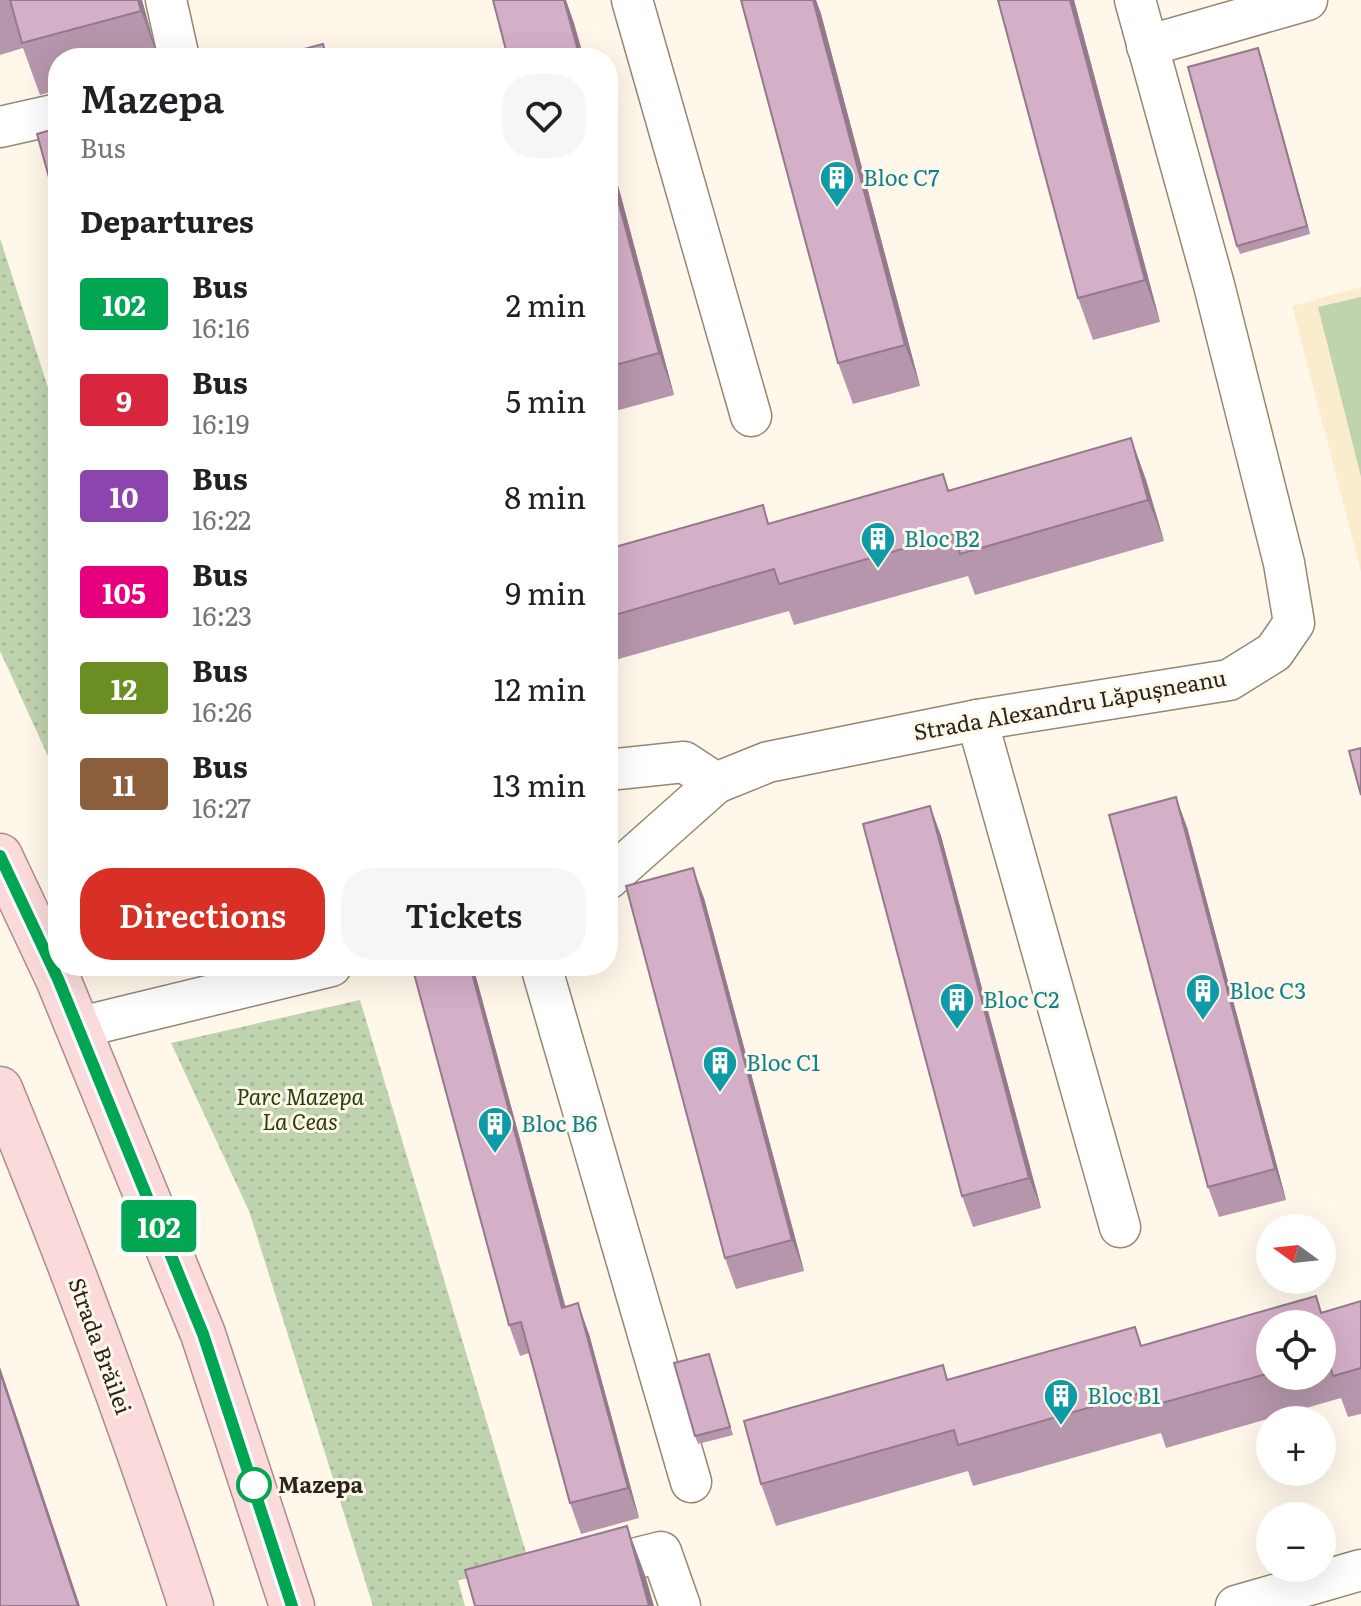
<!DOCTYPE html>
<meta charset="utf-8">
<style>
body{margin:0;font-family:Literata,serif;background:#f6f6f6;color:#202124;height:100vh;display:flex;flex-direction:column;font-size:30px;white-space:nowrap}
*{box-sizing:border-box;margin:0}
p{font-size:26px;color:#757577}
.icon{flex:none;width:44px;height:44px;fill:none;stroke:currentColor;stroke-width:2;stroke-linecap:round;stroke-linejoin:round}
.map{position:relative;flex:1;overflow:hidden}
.side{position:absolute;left:48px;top:48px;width:570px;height:928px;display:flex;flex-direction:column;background:#fff;border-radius:32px;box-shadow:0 8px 32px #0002}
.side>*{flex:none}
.badge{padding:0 16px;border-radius:6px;font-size:28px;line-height:52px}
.needle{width:52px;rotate:285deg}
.buttons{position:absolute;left:1256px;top:1214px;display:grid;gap:16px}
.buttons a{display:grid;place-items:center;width:80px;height:80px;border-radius:50%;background:#fff;box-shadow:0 8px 32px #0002;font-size:40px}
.map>.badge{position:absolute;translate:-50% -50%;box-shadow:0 0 0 4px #fff}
h2{padding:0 32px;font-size:30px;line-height:72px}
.round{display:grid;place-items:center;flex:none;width:84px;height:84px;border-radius:32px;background:#f6f6f6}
.overview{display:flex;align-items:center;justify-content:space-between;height:136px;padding:0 32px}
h1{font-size:38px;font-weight:600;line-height:60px}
.action{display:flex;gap:16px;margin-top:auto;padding:16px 32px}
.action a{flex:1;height:92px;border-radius:32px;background:#d93025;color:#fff;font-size:32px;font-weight:600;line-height:92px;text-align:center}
.action a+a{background:#f6f6f6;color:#202124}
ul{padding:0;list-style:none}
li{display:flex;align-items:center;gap:24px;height:96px;padding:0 32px}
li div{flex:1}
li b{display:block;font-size:30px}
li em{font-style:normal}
li .badge{min-width:88px;font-weight:700;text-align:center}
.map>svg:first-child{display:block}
.built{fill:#fbecce}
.grass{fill:#c0d3af}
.park{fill:url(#park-dots)}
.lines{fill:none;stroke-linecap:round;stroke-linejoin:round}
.minor-casing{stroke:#928873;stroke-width:43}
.major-casing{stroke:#ae8a88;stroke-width:47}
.minor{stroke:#fff;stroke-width:40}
.major{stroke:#fadada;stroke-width:44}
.wall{fill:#b696ac;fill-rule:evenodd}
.shaded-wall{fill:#947a8c}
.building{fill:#d4afc8;stroke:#947a8c;stroke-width:2}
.line-casing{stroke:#fff;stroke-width:18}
.line{stroke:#00a651;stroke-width:12}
.stop-dot{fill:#fff;stroke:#00a651;stroke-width:4}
.labels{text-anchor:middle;stroke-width:6;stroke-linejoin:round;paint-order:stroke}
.culture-label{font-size:22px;fill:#0d838f;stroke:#fff8ea;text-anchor:start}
.street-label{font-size:22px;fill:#29251d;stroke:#fff8ea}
.park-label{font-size:22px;font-style:italic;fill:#273f07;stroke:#fff8ea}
.stop-label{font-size:22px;font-weight:bold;fill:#29251d;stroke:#fff8ea;text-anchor:start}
</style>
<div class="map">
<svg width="1361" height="1606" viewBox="0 0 1361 1606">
<defs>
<pattern id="park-dots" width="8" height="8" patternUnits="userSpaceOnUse" patternTransform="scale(2)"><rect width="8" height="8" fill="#c0d3af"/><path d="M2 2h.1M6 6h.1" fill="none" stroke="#a5b596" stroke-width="1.8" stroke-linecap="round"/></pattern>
</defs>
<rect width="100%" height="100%" fill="#fff8ea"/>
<path class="built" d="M 1361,287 L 1361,572 L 1292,306 Z"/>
<path class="grass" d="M 1361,297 L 1361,477 L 1318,307 Z"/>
<g class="park">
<path d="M 0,238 L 58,419 L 58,778 L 0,651 Z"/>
<path d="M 360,1000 L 531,1569 L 458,1580 L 465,1606 L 373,1606 L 249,1211 L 171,1043 Z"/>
</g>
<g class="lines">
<defs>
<g id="minor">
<path d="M 166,0 L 179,58"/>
<path d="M 632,0 L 751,416"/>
<path d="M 1147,46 L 1307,0"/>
<path d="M 0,127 L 58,114"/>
<path d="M 977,720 L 1120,1227"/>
<path d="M 608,770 L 684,762 L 716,783"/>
<path d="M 608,879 L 716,783 L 768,762 L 977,720 L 1229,680 L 1274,652 L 1294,623 L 1284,563 L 1214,285 L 1135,0"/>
<path d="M 541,966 L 691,1482"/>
<path d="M 77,1028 L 331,966"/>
<path d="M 585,1571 L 661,1552 L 680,1606"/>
<path d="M 1236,1606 L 1361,1570"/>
</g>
<g id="major">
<path d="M 0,856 L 58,979 L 203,1334 L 292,1606"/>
<path d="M 0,1089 C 70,1259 134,1431 191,1606"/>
</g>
</defs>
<use href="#minor" class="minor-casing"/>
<use href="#major" class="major-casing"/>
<use href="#minor" class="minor"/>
<use href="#major" class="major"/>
</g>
<g class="wall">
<path d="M 0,0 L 142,0 L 158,58 L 58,58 L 58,90 L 40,95 L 23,48 L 0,55 Z"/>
<path d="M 741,0 L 816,0 L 821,14 L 920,386 L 853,404 L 838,363 Z"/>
<path d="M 1074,0 L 1160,322 L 1093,340 L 1078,298 Z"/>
<path d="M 1261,56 L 1310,234 L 1240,254 L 1237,246 Z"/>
<path d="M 608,148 L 674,395 L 608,413 Z"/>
<path d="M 1131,438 L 1146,480 L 1164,541 L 975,595 L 968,576 L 794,625 L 789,611 L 608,662 L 608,549 L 763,505 L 769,524 L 943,474 L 949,490 Z"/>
<path d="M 930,806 L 941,836 L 1041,1208 L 973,1227 L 962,1196 Z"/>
<path d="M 1187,827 L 1286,1200 L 1219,1217 L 1208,1187 Z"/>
<path d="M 704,898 L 804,1271 L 736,1289 L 725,1258 Z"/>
<path d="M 412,966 L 473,966 L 565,1307 L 589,1334 L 639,1518 L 581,1534 L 570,1503 L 529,1353 L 520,1356 L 509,1325 Z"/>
<path d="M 1316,1296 L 1322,1313 L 1361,1301 L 1361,1414 L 1348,1417 L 1341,1398 L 1166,1448 L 1161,1433 L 973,1486 L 968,1471 L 776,1526 L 761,1484 L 943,1365 L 948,1380 L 1135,1327 L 1142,1346 ZM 1270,1324 L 1322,1324 L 1322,1376 L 1270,1376 Z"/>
<path d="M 709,1354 L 733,1435 L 698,1444 L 695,1436 Z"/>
</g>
<g class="shaded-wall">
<path d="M 138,0 L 142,0 L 158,58 L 141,11 Z"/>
<path d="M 564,0 L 566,0 L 574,23 L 584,58 L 580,58 Z"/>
<path d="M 813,0 L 816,0 L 821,14 L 920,386 L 905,345 Z"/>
<path d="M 1070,0 L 1074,0 L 1160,322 L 1145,280 Z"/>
<path d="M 1258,48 L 1261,56 L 1310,234 L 1307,226 Z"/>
<path d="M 608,148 L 674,395 L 659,353 L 608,163 Z"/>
<path d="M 1131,438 L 1146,480 L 1164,541 L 1148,500 Z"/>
<path d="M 1176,797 L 1187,827 L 1286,1200 L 1275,1169 Z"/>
<path d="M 930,806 L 941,836 L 1041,1208 L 1029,1178 Z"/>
<path d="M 693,868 L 704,898 L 804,1271 L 792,1240 Z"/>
<path d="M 470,966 L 473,966 L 574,1338 L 562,1308 Z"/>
<path d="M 578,1303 L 589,1334 L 639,1518 L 628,1488 Z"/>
<path d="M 0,1367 L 80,1606 L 78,1606 L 0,1372 Z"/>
<path d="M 627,1526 L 646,1578 L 654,1606 L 649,1606 Z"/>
</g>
<g class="building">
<path d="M 10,0 L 138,0 L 141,11 L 22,43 Z"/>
<path d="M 493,0 L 564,0 L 580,58 L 508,58 Z"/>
<path d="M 741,0 L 813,0 L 905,345 L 838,363 Z"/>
<path d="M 998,0 L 1070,0 L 1145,280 L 1078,298 Z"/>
<path d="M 323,44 L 327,58 L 270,58 Z"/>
<path d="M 1258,48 L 1307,226 L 1237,246 L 1188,67 Z"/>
<path d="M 58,128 L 58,210 L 37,134 Z"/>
<path d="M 608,163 L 659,353 L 608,367 Z"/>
<path d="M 1131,438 L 1148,500 L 960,554 L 955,534 L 779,584 L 774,569 L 608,617 L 608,549 L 763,505 L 768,524 L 943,474 L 948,491 Z"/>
<path d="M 1361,748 L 1361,795 L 1349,751 Z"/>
<path d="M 1176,797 L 1275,1169 L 1208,1187 L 1109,815 Z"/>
<path d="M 930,806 L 1029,1178 L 962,1196 L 863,824 Z"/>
<path d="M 693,868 L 792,1240 L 725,1258 L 626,886 Z"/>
<path d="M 412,966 L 470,966 L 562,1308 L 578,1303 L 628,1488 L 570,1503 L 521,1322 L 509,1325 Z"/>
<path d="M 1316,1296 L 1321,1313 L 1361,1301 L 1361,1368 L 1333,1376 L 1327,1356 L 1322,1358 L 1322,1324 L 1270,1324 L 1270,1373 L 1151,1406 L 1147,1391 L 958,1445 L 954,1430 L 761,1484 L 744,1421 L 943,1365 L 947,1380 L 1135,1327 L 1141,1346 Z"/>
<path d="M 709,1354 L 730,1427 L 695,1436 L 674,1363 Z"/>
<path d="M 0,1372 L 78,1606 L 0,1606 Z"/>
<path d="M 627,1526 L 649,1606 L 475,1606 L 465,1570 Z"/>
</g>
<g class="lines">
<defs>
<path id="line" d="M 0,856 L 58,979 L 203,1334 L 292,1606"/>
</defs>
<use href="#line" class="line-casing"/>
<use href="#line" class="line"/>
</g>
<defs>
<symbol id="building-pin" viewBox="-11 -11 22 30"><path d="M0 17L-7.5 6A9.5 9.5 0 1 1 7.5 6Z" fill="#0f9aa8" stroke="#fff8ea"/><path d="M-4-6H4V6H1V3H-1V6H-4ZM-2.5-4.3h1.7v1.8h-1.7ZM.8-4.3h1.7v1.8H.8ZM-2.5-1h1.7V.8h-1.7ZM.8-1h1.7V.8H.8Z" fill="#fff"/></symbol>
</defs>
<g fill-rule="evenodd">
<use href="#building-pin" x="817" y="158" width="40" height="54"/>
<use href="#building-pin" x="858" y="519" width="40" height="54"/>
<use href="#building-pin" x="1183" y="971" width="40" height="54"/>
<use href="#building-pin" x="937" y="980" width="40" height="54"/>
<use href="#building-pin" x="700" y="1043" width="40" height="54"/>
<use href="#building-pin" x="475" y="1104" width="40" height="54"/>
<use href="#building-pin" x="1041" y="1376" width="40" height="54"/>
</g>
<circle class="stop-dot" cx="254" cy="1485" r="16"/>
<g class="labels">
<g class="culture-label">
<text x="863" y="186">Bloc C7</text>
<text x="904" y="547">Bloc B2</text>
<text x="1229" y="999">Bloc C3</text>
<text x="983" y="1008">Bloc C2</text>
<text x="746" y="1071">Bloc C1</text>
<text x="521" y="1132">Bloc B6</text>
<text x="1087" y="1404">Bloc B1</text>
</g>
<g class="street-label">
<text transform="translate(1070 705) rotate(-10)" y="8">Strada Alexandru Lăpușneanu</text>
<text transform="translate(100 1346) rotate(70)" y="8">Strada Brăilei</text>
</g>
<g class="park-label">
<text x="300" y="1105">Parc Mazepa<tspan x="300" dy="25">La Ceas</tspan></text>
</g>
<g class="stop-label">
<text x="278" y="1493">Mazepa</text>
</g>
</g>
</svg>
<div class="buttons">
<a><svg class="needle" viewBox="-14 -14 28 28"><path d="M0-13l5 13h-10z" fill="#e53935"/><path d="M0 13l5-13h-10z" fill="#757577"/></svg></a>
<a><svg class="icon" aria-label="locate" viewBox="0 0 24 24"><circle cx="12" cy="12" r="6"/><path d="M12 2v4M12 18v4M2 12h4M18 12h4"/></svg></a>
<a>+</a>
<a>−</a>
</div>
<b class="badge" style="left:159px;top:1226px;background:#00a651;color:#fff">102</b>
<section class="side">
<div class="overview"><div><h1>Mazepa</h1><p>Bus</p></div><a class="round"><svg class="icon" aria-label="heart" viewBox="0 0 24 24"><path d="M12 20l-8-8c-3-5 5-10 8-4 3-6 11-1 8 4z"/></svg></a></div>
<h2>Departures</h2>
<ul>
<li><span class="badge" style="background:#00a651;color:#fff">102</span><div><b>Bus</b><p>16:16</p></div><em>2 min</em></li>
<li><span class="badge" style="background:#d7263d;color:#fff">9</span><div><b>Bus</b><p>16:19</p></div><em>5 min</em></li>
<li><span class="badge" style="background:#8e44ad;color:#fff">10</span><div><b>Bus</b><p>16:22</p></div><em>8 min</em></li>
<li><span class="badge" style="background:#e6007e;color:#fff">105</span><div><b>Bus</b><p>16:23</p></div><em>9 min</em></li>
<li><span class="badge" style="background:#6b8e23;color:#fff">12</span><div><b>Bus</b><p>16:26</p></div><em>12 min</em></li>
<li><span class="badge" style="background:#8b5e3c;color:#fff">11</span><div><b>Bus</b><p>16:27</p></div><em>13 min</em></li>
</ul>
<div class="action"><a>Directions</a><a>Tickets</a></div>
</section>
</div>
